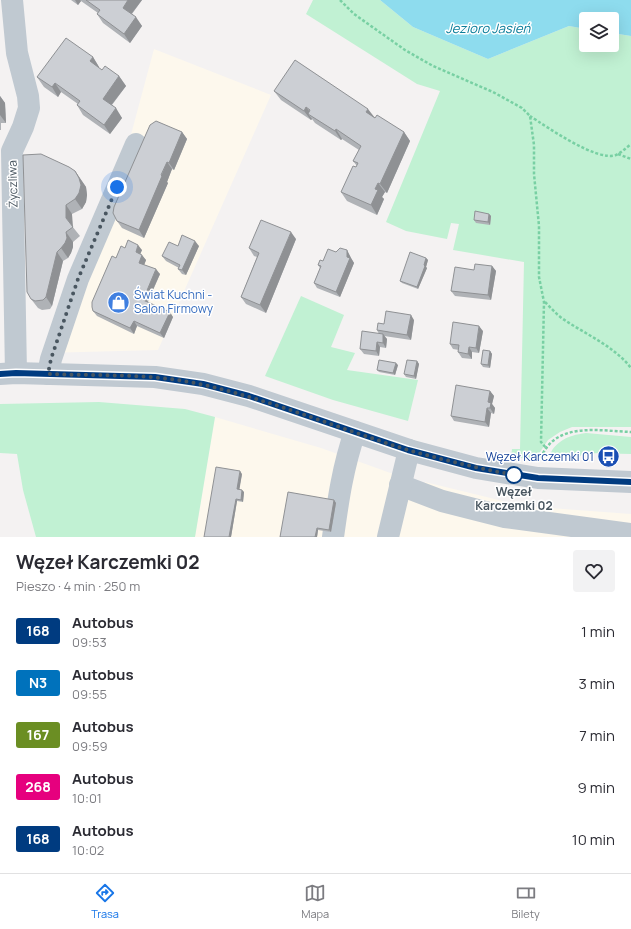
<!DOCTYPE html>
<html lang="pl">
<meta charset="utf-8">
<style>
body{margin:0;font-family:Manrope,sans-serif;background:#f2f2f3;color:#2b2b33;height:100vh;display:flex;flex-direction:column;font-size:15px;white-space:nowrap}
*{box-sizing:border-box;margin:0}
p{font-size:13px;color:#7c7c81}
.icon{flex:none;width:22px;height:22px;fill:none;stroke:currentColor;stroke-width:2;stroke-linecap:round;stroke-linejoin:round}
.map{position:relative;height:537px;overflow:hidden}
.details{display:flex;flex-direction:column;background:#fff;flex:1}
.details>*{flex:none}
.badge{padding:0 8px;border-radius:3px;font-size:14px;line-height:26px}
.fabs{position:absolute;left:579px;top:12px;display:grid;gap:8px}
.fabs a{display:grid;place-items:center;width:40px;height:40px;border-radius:4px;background:#fff;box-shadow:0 4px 16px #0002;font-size:20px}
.you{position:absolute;width:20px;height:20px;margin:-10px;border:3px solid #fff;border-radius:50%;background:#1a73e8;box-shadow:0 0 0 6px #1a73e833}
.map>.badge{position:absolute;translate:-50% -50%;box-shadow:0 0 0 2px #fff}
.round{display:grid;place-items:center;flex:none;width:42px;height:42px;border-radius:4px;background:#f2f2f3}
.head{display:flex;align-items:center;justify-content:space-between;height:68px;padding:0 16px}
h1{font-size:19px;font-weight:700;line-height:30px}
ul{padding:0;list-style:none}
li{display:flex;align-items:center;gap:12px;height:52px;padding:0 16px}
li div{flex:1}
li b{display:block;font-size:15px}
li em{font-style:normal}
li .badge{min-width:44px;font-weight:700;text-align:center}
.dock{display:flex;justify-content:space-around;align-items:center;height:56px;border-top:1px solid #e1e1e2;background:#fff;font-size:11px;color:#7c7c81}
.dock a{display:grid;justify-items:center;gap:2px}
.dock .active{color:#1876e8}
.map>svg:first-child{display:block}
.commercial{fill:#fdf8ed}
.green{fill:#c1f1d3}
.water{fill:#8edcee}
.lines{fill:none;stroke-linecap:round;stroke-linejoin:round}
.path{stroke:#78d0a3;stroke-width:2.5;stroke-dasharray:3 2;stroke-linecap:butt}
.minor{stroke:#c0c9d1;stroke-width:22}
.wall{fill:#afb2b6}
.shaded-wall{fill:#8f9194}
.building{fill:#cccfd4;stroke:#8f9194}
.line-casing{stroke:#fff;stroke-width:9}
.line{stroke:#003b80;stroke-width:6}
.walk{stroke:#495660;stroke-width:4;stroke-dasharray:0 7.2}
.stop-dot{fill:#fff;stroke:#003b80;stroke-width:2}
.labels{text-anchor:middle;stroke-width:3;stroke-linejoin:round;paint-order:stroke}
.street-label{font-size:12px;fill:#495660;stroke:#fff}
.shop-label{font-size:12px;fill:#366cbe;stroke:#fff;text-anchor:start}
.transit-label{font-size:12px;fill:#164399;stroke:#fff;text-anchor:end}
.stop-label{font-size:12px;font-weight:bold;fill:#495660;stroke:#fff}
.water-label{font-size:13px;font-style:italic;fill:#0b7e9a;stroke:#fff}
</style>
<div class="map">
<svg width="631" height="537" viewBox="0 0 631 537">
<rect width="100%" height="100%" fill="#f4f2f2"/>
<g class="commercial">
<path d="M 154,49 L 271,95 L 158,350 L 44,353 L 129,142 Z"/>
<path d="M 215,417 L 321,448 L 396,475 L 422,494 L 425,482 L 523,506 L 631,514 L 631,537 L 195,537 Z"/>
</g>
<g class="green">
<path d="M 313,0 L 380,0 L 413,27 L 488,59 L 569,26 L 586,29 L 586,45 L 612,45 L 612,33 L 631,36 L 631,427 L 572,427 L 560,432 L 548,440 L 540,452 L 531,459 L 511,457 L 512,449 L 520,449 L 524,262 L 453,250 L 459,224 L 451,223 L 447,239 L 406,231 L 386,222 L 440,91 L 417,84 L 306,14 Z"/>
<path d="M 301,296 L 344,315 L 331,347 L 355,353 L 347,370 L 418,380 L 408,421 L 333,400 L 265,376 Z"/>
<path d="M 99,402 L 185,409 L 215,417 L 195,537 L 36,537 L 23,490 L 17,454 L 0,453 L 0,404 Z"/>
<path d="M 586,433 L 631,437 L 631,454 L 585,453 L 580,456 L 551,461 C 546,450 563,438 572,436 C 577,434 581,434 586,433 Z"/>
</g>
<path class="water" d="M 380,0 L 631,0 L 631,36 L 612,33 L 612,19 L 586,19 L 586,29 L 569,26 L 488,59 L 413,27 Z"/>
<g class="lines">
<g class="path">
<path d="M 340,0 L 354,14 L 405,50 L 433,66 L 493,92 L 522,108 L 530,116 L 534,145 L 534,174 L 539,226 L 539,277 L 544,302 L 541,442 L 546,448"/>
<path d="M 530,116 C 547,127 597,162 616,155 C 622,152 626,148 631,144"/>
<path d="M 618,154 L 631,159"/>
<path d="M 545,302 C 551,308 556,314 563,319 C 585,334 614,346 631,368"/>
<path d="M 541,458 C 555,421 600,431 631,432"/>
</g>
<g class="minor">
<path d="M 12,0 L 17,53 L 28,96 L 29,108 L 23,127 L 12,151 L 16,373"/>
<path d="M 0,374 L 16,373 L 155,377 L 203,384 L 249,396 L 409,450 L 476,468 L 538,478 L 631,482"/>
<path d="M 48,374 L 51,359 L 78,279 L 136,144"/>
<path d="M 400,485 L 442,501 L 505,517 L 631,534"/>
<path d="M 333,537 C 338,501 343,466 355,432"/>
<path d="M 388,537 L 409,450"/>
</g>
</g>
<g class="wall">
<path d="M 71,0 L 142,0 L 132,14 L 142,26 L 130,43 L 103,23 L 97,14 L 98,13 L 81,1 L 78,5 Z"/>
<path d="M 93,57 L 99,67 L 98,67 L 102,70 L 119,76 L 126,86 L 112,105 L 122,118 L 110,134 L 83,115 L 77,105 L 78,104 L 61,92 L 58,97 L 44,87 L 37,77 Z"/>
<path d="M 274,91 L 375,118 L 404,132 L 410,141 L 387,193 L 385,192 L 382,197 L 384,199 L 377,215 L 347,201 L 341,192 L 356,167 L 357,166 L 353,161 L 359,150 L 342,139 L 341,140 L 315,123 L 312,119 L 311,120 L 281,100 Z"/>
<path d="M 0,96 L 5,103 L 6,123 L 1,123 L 1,130 L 0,130 Z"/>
<path d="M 182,132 L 187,139 L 174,170 L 172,169 L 167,182 L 168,183 L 144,238 L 122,228 L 117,221 Z"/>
<path d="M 75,171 L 86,187 L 87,195 L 86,202 L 82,209 L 72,214 L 72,226 L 80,236 L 73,242 L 73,247 L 71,253 L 68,258 L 63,261 L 52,306 L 50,309 L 42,310 L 38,308 L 31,299 Z"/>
<path d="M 489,214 L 491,216 L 490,225 L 476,223 L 474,220 Z"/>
<path d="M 296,239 L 266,313 L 246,304 L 241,297 L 257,257 L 254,256 L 249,248 Z"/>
<path d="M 199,246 L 186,275 L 182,274 L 178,269 L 179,268 L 166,261 L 162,256 Z"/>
<path d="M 125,248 L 142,250 L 140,254 L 146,260 L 144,265 L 160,274 L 148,302 L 173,317 L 164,338 L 137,326 L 134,334 L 97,316 L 93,311 L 116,258 Z"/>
<path d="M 347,250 L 351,258 L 354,263 L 340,297 L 317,288 L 314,283 L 320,268 L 318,265 L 336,252 Z"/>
<path d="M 426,258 L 428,260 L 426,267 L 427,268 L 418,289 L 402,283 L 400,281 Z"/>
<path d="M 492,266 L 496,271 L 491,300 L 455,296 L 451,291 L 474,270 Z"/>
<path d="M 414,320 L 411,340 L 384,336 L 387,339 L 386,348 L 380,347 L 379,356 L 364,354 L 360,349 L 379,334 L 377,330 L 384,324 Z"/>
<path d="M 483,331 L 479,353 L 472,352 L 472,359 L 462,358 L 458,352 L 459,350 L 453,349 L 450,344 Z"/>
<path d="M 490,351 L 492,354 L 490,368 L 483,367 L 481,364 Z"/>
<path d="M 417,361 L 419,364 L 416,379 L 406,377 L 404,374 Z"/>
<path d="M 398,365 L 395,375 L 379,372 L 377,370 Z"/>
<path d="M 490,391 L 494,396 L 492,404 L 495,408 L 494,414 L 491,413 L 489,427 L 454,421 L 451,416 Z"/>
<path d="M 242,474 L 239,489 L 244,492 L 243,502 L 237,501 L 231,537 L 204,537 Z"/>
<path d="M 334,500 L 336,503 L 331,532 L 318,530 L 317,537 L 280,537 Z"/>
</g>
<g class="shaded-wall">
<path d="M 75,0 L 80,0 L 81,1 L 78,5 Z"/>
<path d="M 128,0 L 142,0 L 129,17 L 123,8 Z"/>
<path d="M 136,17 L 142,26 L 130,43 L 124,34 Z"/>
<path d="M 93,57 L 99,67 L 96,70 L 90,61 Z"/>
<path d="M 119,76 L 126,86 L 109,108 L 103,99 Z"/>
<path d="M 55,83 L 61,92 L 58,97 L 52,87 Z"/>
<path d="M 0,96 L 5,103 L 6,123 L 0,115 Z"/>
<path d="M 306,107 L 313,116 L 308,114 L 312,119 L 311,120 L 304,111 Z"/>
<path d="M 116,108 L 122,118 L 110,134 L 104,125 Z"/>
<path d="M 368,109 L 375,118 L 372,121 L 366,112 Z"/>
<path d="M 336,129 L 342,139 L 341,140 L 335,131 Z"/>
<path d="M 182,132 L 187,139 L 174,170 L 169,163 Z"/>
<path d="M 404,132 L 410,141 L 387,193 L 380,184 Z"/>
<path d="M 167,162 L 172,169 L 167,182 L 168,183 L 144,238 L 139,230 Z"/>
<path d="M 75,171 L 86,187 L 87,195 L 86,202 L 82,209 L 75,199 Z"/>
<path d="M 378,183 L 385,192 L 382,197 L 384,199 L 377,215 L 371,205 L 375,189 Z"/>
<path d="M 66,205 L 72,214 L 73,227 L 66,218 Z"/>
<path d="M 489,214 L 491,216 L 490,225 L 488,222 Z"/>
<path d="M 66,232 L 73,242 L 73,247 L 71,253 L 68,258 L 61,248 Z"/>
<path d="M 291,232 L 296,239 L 266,313 L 260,305 Z"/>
<path d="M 195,241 L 199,246 L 186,275 L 182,270 Z"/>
<path d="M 138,245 L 142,250 L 139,257 L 136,252 Z"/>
<path d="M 347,250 L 351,258 L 354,263 L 340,297 L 336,292 L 347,257 Z"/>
<path d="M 57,252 L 63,261 L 52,306 L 46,297 Z"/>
<path d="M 142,255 L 146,260 L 143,268 L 139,263 Z"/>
<path d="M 426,258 L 428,260 L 426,267 L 427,268 L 418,289 L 417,287 Z"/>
<path d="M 492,266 L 496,271 L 491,300 L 488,295 Z"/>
<path d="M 156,269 L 160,274 L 146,305 L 143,300 Z"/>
<path d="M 170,312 L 173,317 L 164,338 L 160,333 Z"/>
<path d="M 411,315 L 414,320 L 411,340 L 407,335 Z"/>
<path d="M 134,321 L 137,326 L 134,334 L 130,328 Z"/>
<path d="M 479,326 L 483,331 L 479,353 L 476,348 Z"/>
<path d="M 383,334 L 387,339 L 386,348 L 383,343 Z"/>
<path d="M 377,342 L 380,347 L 379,356 L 376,351 Z"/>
<path d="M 469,347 L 472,352 L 472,359 L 468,354 Z"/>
<path d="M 490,351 L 492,354 L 490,368 L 488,365 Z"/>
<path d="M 417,361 L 419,364 L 416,379 L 414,376 Z"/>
<path d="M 396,363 L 398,365 L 395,375 L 393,373 Z"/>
<path d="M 490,391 L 494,396 L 492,404 L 495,408 L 494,414 L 490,408 L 488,402 Z"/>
<path d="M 487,408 L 491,413 L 489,427 L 485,422 Z"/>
<path d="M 240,471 L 242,474 L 239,492 L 237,489 Z"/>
<path d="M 242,490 L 244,492 L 243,502 L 241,500 Z"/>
<path d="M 236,499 L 237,501 L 231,537 L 229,537 Z"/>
<path d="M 334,500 L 336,503 L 331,532 L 329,530 Z"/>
<path d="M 317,528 L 318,530 L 317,537 L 315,537 Z"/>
</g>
<g class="building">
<path d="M 86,0 L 128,0 L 123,8 L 136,17 L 124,34 L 97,14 L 100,10 Z"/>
<path d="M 66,38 L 93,57 L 90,61 L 102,70 L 105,66 L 119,76 L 103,99 L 116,108 L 104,125 L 77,105 L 80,101 L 55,83 L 52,87 L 37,77 Z"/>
<path d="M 295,60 L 368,109 L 366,112 L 375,118 L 377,115 L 404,132 L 380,184 L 378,183 L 375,189 L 378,190 L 371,205 L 341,192 L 353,166 L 356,167 L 358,163 L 353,161 L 361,146 L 336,129 L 335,131 L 308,114 L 310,110 L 306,107 L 304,111 L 274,91 Z"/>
<path d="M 156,121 L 182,132 L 169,163 L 167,162 L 161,175 L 162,176 L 139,230 L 117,221 L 113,213 L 114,207 L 150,125 Z"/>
<path d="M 41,154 L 69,167 L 75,171 L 79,178 L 81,185 L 79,193 L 75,199 L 66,205 L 66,218 L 73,227 L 66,232 L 67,238 L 65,243 L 61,248 L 57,252 L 46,297 L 43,300 L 35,301 L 31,299 L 27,292 L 23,155 Z"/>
<path d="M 475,211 L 489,214 L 488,222 L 474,220 Z"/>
<path d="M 261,220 L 291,232 L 260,305 L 241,297 L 259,253 L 249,248 Z"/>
<path d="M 182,235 L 195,241 L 182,270 L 178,269 L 180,265 L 162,256 L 169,242 L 178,246 Z"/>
<path d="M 128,240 L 138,245 L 136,252 L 142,255 L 139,263 L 156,269 L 143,300 L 170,312 L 160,333 L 134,321 L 130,328 L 93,311 L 92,307 L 92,302 L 112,256 L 116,258 L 121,246 L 125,248 Z"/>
<path d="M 340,248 L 347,250 L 347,257 L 350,258 L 336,292 L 314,283 L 321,266 L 318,265 L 320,260 L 323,261 L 328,249 L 336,252 Z"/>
<path d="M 410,252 L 426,258 L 424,265 L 425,266 L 417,287 L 400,281 Z"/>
<path d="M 475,264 L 492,266 L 488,295 L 451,291 L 455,267 L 474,270 Z"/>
<path d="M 386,311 L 411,315 L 407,335 L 377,330 L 378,323 L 384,324 Z"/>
<path d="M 453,322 L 479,326 L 476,348 L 469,347 L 468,354 L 458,352 L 459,345 L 450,344 Z"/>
<path d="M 362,331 L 383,334 L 383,343 L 377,342 L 376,351 L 360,349 Z"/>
<path d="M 483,350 L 490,351 L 488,365 L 481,364 Z"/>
<path d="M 379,360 L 396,363 L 393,373 L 377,370 Z"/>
<path d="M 407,360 L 417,361 L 414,376 L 404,374 Z"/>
<path d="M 456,385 L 490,391 L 488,402 L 491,403 L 490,408 L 487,408 L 485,422 L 451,416 Z"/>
<path d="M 216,467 L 240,471 L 237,489 L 242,490 L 241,500 L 236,499 L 229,537 L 204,537 Z"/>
<path d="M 288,492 L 334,500 L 329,530 L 317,528 L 315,537 L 280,537 Z"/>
</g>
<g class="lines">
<defs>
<path id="line" d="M 0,374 L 16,373 L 155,377 L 203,384 L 249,396 L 408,450 L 476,468 L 538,478 L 631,482"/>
</defs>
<use href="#line" class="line-casing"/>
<use href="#line" class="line"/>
<path class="walk" d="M 117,187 L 78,279 L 51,359 L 48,374 C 100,376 153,373 204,385 C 274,401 340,429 408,450 C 443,460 478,468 514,475"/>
</g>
<defs>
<symbol id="shop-disc" viewBox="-11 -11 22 22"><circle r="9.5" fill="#3f7fe0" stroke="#fff"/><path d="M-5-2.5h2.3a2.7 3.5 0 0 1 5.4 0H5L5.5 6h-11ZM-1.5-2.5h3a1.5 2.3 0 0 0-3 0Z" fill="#fff"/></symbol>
<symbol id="bus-disc" viewBox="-11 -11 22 22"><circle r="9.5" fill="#1a4fb4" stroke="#fff"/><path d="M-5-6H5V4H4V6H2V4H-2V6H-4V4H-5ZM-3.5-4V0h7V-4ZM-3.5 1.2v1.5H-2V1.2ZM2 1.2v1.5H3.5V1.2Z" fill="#fff"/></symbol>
</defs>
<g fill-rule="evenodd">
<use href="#shop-disc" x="106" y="290" width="25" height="25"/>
<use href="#bus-disc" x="596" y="444" width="25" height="25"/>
</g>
<circle class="stop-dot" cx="514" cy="475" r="8"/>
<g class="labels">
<g class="street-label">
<text transform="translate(13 184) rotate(-91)" y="4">Życzliwa</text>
</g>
<g class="shop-label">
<text x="134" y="299">Świat Kuchni -<tspan x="134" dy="14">Salon Firmowy</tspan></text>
</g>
<g class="transit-label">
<text x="594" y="461">Węzeł Karczemki 01</text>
</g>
<g class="stop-label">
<text x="514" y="496">Węzeł<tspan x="514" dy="14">Karczemki 02</tspan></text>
</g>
<g class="water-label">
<text x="488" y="33">Jezioro Jasień</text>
</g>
</g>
</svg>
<div class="fabs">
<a><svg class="icon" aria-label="layers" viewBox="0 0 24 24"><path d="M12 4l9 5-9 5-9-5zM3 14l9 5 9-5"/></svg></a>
</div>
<div class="you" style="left:117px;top:187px"></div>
</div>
<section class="details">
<div class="head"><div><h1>Węzeł Karczemki 02</h1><p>Pieszo · 4 min · 250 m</p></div><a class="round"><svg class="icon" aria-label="heart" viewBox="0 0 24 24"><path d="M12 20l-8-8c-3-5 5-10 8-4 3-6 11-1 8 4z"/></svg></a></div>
<ul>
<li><span class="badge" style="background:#003b80;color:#fff">168</span><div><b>Autobus</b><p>09:53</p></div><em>1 min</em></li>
<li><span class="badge" style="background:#0072bc;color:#fff">N3</span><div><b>Autobus</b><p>09:55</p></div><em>3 min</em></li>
<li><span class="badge" style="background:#6b8e23;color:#fff">167</span><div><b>Autobus</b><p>09:59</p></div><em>7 min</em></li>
<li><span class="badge" style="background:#e6007e;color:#fff">268</span><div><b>Autobus</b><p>10:01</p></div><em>9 min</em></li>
<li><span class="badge" style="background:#003b80;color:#fff">168</span><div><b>Autobus</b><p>10:02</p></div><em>10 min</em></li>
</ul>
</section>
<nav class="dock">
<a class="active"><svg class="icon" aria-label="directions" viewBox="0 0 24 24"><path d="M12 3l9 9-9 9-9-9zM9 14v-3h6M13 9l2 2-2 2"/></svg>Trasa</a>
<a><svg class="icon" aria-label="map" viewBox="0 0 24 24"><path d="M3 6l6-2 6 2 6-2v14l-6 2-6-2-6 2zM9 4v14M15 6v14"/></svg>Mapa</a>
<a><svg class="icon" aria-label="tickets" viewBox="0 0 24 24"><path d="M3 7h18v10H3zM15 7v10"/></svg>Bilety</a>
</nav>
